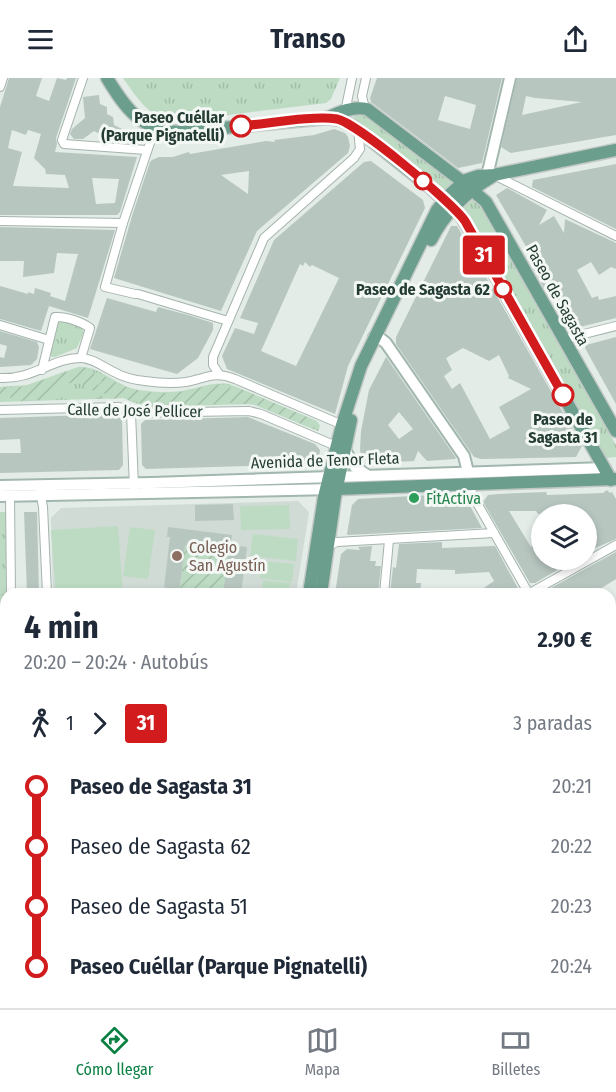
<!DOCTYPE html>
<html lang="es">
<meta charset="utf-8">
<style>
body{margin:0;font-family:"Fira Sans Condensed",sans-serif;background:#f2f2f3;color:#1f2937;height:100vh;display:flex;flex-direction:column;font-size:22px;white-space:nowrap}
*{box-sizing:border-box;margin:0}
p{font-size:20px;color:#747a83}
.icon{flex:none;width:33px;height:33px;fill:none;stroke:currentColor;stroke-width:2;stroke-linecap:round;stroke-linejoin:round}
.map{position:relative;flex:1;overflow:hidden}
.side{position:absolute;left:0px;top:510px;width:616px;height:420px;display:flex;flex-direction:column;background:#fff;border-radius:18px 18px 0 0;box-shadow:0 3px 9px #0003}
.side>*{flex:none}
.badge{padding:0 12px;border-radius:4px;font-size:21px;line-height:39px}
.controls{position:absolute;left:531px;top:426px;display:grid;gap:12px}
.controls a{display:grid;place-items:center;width:66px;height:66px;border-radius:50%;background:#fff;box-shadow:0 3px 9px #0003;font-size:30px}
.map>.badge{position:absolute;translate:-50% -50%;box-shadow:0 0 0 3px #fff}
.legs{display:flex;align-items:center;gap:9px;height:66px;padding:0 24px;font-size:20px}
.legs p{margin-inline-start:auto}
.head{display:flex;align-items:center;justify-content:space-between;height:102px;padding:0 24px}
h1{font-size:33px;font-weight:700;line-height:45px}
ul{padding:0 24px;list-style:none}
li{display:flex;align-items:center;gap:21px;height:60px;font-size:22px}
li i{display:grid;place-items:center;width:9px;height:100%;margin:0 8px;background:currentColor}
li i::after{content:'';width:15px;height:15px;margin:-8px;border:4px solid;border-radius:50%;background:#fff}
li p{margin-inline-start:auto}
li:first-child i{background:linear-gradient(#0000 50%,currentColor 0)}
li:last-child i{background:linear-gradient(currentColor 50%,#0000 0)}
header{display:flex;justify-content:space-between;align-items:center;height:78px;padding:0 24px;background:#fff;font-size:27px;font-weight:700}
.tab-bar{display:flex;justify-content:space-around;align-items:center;height:84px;border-top:2px solid #e0e1e3;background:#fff;font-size:16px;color:#747a83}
.tab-bar a{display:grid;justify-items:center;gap:3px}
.tab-bar .current{color:#0b8043}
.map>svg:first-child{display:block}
.built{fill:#d1dbd6}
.grass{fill:url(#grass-tufts)}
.garden{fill:url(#garden-furrows)}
.pitch{fill:#bddbc3}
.building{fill:#b8c6c0;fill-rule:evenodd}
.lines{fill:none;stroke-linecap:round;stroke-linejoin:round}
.street-casing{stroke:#a6b4ad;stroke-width:10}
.secondary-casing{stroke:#a2b7ae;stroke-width:14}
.primary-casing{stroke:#c2c8c6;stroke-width:15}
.street{stroke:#fff;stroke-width:8}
.secondary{stroke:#fff;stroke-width:10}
.primary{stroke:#6b9e8c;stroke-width:12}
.line-1-casing{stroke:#fff;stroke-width:14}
.line-1{stroke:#d21b1c;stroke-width:9}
.stop-1-dot{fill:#fff;stroke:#d21b1c;stroke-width:3}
.leisure-dot{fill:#2e9e5b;stroke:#f3f8f5;stroke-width:2}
.education-dot{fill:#8d6e63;stroke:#f3f8f5;stroke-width:2}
.labels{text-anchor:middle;stroke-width:6;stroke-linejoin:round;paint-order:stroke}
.stop-label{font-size:16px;font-weight:bold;fill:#243c33;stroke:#f3f8f5;text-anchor:end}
.street-label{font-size:16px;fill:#243c33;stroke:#f3f8f5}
.leisure-label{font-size:16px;fill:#27864d;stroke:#f3f8f5;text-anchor:start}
.education-label{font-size:16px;fill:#785e54;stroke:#f3f8f5;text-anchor:start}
</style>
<header><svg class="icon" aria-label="menu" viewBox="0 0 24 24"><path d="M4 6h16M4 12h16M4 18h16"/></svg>Transo<svg class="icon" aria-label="share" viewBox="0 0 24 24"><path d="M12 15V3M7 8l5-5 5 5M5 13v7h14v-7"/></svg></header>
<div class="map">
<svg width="616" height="930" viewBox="0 0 616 930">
<defs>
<pattern id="grass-tufts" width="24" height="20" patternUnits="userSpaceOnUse" patternTransform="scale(1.5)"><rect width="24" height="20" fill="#bddbc3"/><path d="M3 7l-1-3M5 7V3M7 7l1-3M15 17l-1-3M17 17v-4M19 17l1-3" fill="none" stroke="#a2bda8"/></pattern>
<pattern id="garden-furrows" width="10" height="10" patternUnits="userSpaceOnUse" patternTransform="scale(1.5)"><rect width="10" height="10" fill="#bddbc3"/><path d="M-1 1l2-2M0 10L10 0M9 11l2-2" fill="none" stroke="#a2bda8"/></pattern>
</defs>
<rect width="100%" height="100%" fill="#e3ece7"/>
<path class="built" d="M 298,423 L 309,434 L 296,516 L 53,516 L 51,440 L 61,430 Z"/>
<g class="grass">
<path d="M 123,0 L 340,0 L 331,21 L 326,25 L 179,43 C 150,42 138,21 123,0 Z"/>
<path d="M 352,36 L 366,37 L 459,109 L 450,117 L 356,43 Z"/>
<path d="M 474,121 L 482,129 L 616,367 L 616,379 L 605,380 L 465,135 L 464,128 Z"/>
<path d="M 60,242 L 81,248 L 84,254 L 77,270 L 55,279 L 52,279 L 49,275 L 58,243 Z"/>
<path d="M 78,289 C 100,287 116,309 139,312 C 153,314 168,315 182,313 C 198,310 212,304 229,306 L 317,343 L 320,348 L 318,353 L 252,326 L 152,329 L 138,326 L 123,320 L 0,324 L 0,309 L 27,307 Z"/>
<path d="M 0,434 L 8,434 L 9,516 L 6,516 L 6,706 L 0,705 Z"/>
<path d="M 6,761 L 6,774 L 3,777 C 5,798 9,812 1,832 L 6,836 L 6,924 L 83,924 L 84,930 L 0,930 L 0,769 Z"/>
</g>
<g class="garden">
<path d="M 81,289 L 93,291 L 94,296 L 100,303 L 97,305 L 102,312 L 100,316 L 105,321 L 99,321 C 91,299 51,300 44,322 L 14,323 L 10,319 L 0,320 L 0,309 L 22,309 Z"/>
<path d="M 95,292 C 121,312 153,319 185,313 C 201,310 215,305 231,307 L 227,326 L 150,328 L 123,320 L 109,321 L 104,315 L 105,312 L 99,306 L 102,303 Z"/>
<path d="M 234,308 L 312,341 L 308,349 L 258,327 L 230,325 Z"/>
<path d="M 185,467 L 229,473 L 223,516 L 180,511 Z"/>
</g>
<g class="pitch">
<path d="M 289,427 L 290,451 L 241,452 L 240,428 Z"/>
<path d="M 118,448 L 123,516 L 56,516 L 51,452 Z"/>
<path d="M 130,449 L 155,452 L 148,501 L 123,498 Z"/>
<path d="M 253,456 L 298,461 L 296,483 L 250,478 Z"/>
<path d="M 262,483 L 294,486 L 292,504 L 260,500 Z"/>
<path d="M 263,502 L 290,505 L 288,516 L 261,516 Z"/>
<path d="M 616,611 L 616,692 L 611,696 L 611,614 Z"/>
</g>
<g class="building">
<path d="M 9,0 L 42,0 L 36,18 L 49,23 L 57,0 L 66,2 L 67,0 L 76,0 L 56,60 L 57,66 L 55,74 L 137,79 L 120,134 L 117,137 L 0,137 L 0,29 ZM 12,52 L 26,57 L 28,52 L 41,56 L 34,80 L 45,91 L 46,96 L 65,97 L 69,110 L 13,108 L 22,74 L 8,70 ZM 92,100 L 119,101 L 115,125 L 96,126 Z"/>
<path d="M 377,0 L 502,0 L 482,85 L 458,90 L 371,24 L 370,20 ZM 445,18 L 476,27 L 470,51 L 438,42 Z"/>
<path d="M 517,0 L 616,0 L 616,57 L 511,75 L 501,69 ZM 526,18 L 535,20 L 582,24 L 522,37 Z"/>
<path d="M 99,17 L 100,26 L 107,29 L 107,36 L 113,39 L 114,47 L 122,51 L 116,64 L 94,53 L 83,61 L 74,61 L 70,56 L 72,51 L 85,40 L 83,19 Z"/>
<path d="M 334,51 L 345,55 L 348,59 L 350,68 L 348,75 L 257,153 L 221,233 L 114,200 L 132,138 L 150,84 L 152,82 L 159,79 L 173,79 L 182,76 L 189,74 L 190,76 L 266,63 L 275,64 L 274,62 L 314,57 ZM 249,93 L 248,116 L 221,97 Z"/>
<path d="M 371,83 L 423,122 L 425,130 L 348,288 L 335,336 L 227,291 L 222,278 L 235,250 L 254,256 L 258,245 L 240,240 L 274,162 L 364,84 ZM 305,184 L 310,189 L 312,187 L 339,200 L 296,288 L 261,273 L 300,186 L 303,188 Z"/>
<path d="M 616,86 L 616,151 L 532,109 L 533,102 Z"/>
<path d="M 507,110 L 547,132 L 539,147 L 554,138 L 564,155 L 565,141 L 616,165 L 616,191 L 611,189 L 599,197 L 591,184 L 577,192 L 592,220 L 598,218 L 599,222 L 616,218 L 616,240 L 576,250 L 571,248 L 548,208 L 544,210 L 531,186 L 535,184 L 496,117 Z"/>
<path d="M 451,148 L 457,148 L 582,368 L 576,379 L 481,381 L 474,379 L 396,266 L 396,259 ZM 463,270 L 489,283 L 499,277 L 509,298 L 508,300 L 531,311 L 499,329 L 510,350 L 490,361 L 460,305 L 452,311 L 444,298 L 452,292 L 446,280 Z"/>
<path d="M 0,149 L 115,152 L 88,240 L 49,228 L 41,253 L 0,241 L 0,208 L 28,216 L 28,214 L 34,216 L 35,210 L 51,215 L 50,218 L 65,223 L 78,176 L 57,175 L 54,195 L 23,199 L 24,183 L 0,183 Z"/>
<path d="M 107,220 L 156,234 L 158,229 L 188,237 L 213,245 L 213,252 L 198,280 L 177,296 L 114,278 L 90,271 Z"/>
<path d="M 0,253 L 37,264 L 39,269 L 37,281 L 31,287 L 0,289 L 0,279 L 4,280 L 7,268 L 0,266 Z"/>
<path d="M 616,259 L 616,326 L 585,270 L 586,267 Z"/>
<path d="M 386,279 L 456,380 L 455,381 L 427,383 L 418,373 L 414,383 L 374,385 L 365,382 L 361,377 L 360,372 L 361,353 L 369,312 ZM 399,334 L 413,351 L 399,361 L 388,347 Z"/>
<path d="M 118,336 L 122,340 L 123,387 L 119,392 L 0,395 L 0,375 L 21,375 L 20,361 L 0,362 L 0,340 Z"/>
<path d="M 248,339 L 315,366 L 320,372 L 319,382 L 313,386 L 146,391 L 142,387 L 141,346 L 145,342 Z"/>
<path d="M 607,412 L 610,415 L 612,414 L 616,421 L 616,461 L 586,474 L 586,462 L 595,458 L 591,451 L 593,449 L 582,431 L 567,436 L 538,436 L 536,433 L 509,433 L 531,469 L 542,463 L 542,482 L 574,482 L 535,505 L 530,505 L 483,424 L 488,417 L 498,416 L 546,414 L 547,417 L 603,415 Z"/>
<path d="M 466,415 L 469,426 L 482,450 L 348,457 L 347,456 L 352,427 L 358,421 Z"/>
<path d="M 233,426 L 234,442 L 195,443 L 195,427 Z"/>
<path d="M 24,434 L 37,434 L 39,516 L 27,516 Z"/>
<path d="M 168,449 L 232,457 L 231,467 L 247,469 L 241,516 L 223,516 L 229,473 L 185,467 L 179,516 L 166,516 L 167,510 L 164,509 L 170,459 L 167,459 Z"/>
<path d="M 442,464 L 442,470 L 495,468 L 521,516 L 475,516 L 494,503 L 489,494 L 455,496 L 455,492 L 417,491 L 416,505 L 421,505 L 420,516 L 390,516 L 393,489 L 396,490 L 399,466 Z"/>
<path d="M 372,468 L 370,483 L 376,483 L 375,488 L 381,488 L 378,516 L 335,516 L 341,476 L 347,471 L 360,472 L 358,469 Z"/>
<path d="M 616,474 L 616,501 L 592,516 L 540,516 Z"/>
</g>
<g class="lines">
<defs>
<g id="street">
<path d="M 83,0 L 62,62 L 64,66 L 146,72"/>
<path d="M 0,9 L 3,0"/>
<path d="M 365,31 L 362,18 L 366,0"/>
<path d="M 345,34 L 352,0"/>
<path d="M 494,97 L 616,158"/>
<path d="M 0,143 L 123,145"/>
<path d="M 135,216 L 105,209 L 123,145 L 155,50"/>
<path d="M 138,216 L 228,243"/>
<path d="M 0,247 L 49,262"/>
<path d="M 564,261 L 616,248"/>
<path d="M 42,292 L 55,239 C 65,238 82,244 90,250 L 81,280"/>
<path d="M 219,296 L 213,287 L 213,279 L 264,160 L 354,80 L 360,71 L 358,52"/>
<path d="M 0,300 C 32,302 53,280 80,280 C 93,280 103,289 114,294 C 123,299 134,302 145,303 C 158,305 172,306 186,304 C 207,300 214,293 235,301 L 345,348"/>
<path d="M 0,332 L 118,329 L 124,330 L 131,335 L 249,333 L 261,336 L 336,368"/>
<path d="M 131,335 L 134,409"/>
<path d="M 469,404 L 473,418 L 529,516"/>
<path d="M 40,413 L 43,429 L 47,516"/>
<path d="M 10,418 L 11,516"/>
<path d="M 328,468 L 337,464 L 494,455"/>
<path d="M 384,516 L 389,462"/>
<path d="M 528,516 L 616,467"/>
<path d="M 610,556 L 616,553"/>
<path d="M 0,712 L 6,714"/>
<path d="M 0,757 L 6,749"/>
<path d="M 610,901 L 616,902"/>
<path d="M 413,924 L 426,930"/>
<path d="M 433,930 L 435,924"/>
</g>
<g id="secondary">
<path d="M 487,98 L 510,0"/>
<path d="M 374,259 L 381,261 L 386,265 L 464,378 L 468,394"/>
<path d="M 345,372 L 355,389 L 367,397"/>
<path d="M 0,408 L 152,405 L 605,390"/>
<path d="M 0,418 L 334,411"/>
<path d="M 610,812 L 616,814"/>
</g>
<g id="primary">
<path d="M 107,0 C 126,31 141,53 181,54 L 327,40 L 341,42 L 353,48 L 432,111 L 462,139 L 611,402"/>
<path d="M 327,40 C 340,34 353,28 367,31 L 459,101 L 486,124 L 616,353"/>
<path d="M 431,162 C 445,134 466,114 493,98"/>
<path d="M 337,411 L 616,401"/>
<path d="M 309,516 L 324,419 L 342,347 L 361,288 L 437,132 L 449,117 L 466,102 L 478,98 L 494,97 L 616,72"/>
<path d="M 321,516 L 335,419 L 351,342"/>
<path d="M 212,930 L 214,924"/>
<path d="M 225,930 L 227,924"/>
</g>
</defs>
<use href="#street" class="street-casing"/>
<use href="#secondary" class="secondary-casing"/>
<use href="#primary" class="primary-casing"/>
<use href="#street" class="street"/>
<use href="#secondary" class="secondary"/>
<use href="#primary" class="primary"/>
</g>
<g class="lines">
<defs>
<path id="line-1" d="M 241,48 C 266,46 314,37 337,41 C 357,45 452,124 465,143 L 563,317"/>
</defs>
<use href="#line-1" class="line-1-casing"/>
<use href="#line-1" class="line-1"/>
</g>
<g class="stop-1-dot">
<circle cx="241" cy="48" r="10"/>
<circle cx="423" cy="103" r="8"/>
<circle cx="503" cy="211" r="8"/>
<circle cx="563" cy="317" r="10"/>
</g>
<circle class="leisure-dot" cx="414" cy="420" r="6"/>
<circle class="education-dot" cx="177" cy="478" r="6"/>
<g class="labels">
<g class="stop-label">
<text x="224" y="45">Paseo Cuéllar<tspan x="224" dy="18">(Parque Pignatelli)</tspan></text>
<text x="490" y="217">Paseo de Sagasta 62</text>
<text x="563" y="347" text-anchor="middle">Paseo de<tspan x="563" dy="18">Sagasta 31</tspan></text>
</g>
<g class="street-label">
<text transform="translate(558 217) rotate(61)" y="6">Paseo de Sagasta</text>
<text transform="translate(135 332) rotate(1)" y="6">Calle de José Pellicer</text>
<text transform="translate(325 382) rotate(-2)" y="6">Avenida de Tenor Fleta</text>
</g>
<g class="leisure-label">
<text x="426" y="426">FitActiva</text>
</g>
<g class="education-label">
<text x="189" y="475">Colegio<tspan x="189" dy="18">San Agustín</tspan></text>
</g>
</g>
</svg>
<div class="controls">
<a><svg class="icon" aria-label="layers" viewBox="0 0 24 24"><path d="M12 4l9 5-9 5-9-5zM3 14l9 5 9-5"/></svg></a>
</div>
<b class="badge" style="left:484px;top:177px;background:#d21b1c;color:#fff">31</b>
<section class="side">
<div class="head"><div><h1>4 min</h1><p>20:20 – 20:24 · Autobús</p></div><b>2.90 €</b></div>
<div class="legs"><svg class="icon" aria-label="walk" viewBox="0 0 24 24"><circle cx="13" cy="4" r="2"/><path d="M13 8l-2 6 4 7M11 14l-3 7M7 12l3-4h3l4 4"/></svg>1<svg class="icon" aria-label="forward" viewBox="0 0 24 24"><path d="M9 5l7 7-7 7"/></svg><b class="badge" style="background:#d21b1c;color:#fff">31</b><p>3 paradas</p></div>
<ul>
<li><i style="color:#d21b1c"></i><b>Paseo de Sagasta 31</b><p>20:21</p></li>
<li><i style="color:#d21b1c"></i><span>Paseo de Sagasta 62</span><p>20:22</p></li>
<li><i style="color:#d21b1c"></i><span>Paseo de Sagasta 51</span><p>20:23</p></li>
<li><i style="color:#d21b1c"></i><b>Paseo Cuéllar (Parque Pignatelli)</b><p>20:24</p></li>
</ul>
</section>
</div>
<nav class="tab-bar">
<a class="current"><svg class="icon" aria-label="directions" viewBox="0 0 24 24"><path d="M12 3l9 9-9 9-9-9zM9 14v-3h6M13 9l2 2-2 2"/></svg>Cómo llegar</a>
<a><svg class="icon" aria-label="map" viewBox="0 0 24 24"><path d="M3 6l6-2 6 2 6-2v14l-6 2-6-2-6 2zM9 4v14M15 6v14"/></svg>Mapa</a>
<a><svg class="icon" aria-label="tickets" viewBox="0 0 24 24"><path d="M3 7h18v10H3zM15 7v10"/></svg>Billetes</a>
</nav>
